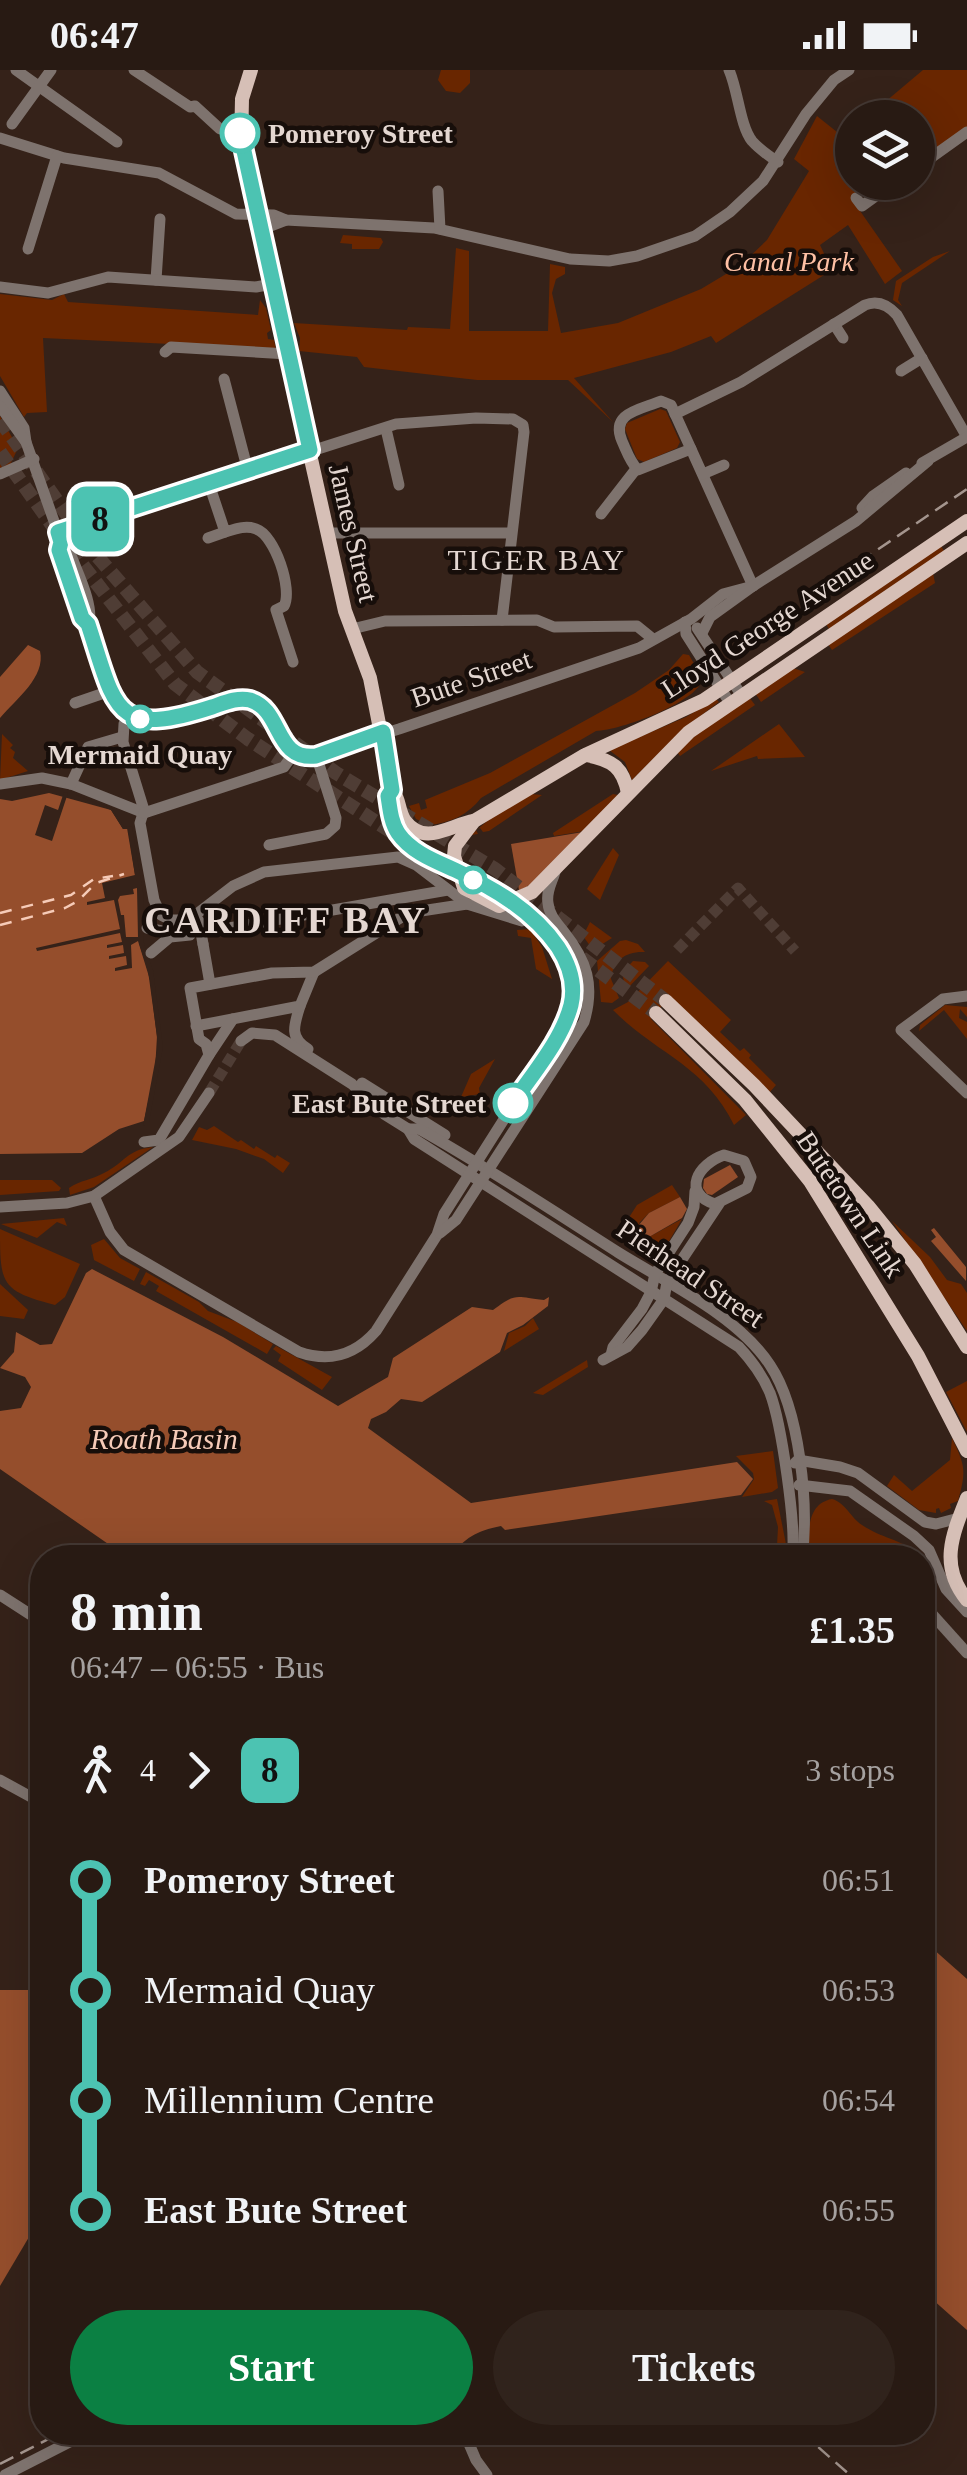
<!DOCTYPE html>
<meta charset="utf-8">
<style>
body{margin:0;font-family:Georgia,serif;background:#30231c;color:#f1f3f6;height:100vh;display:flex;flex-direction:column;font-size:38px;white-space:nowrap}
*{box-sizing:border-box;margin:0}
p{font-size:32px;color:#a5a1a0}
.icon{flex:none;width:55px;height:55px;fill:none;stroke:currentColor;stroke-width:2;stroke-linecap:round;stroke-linejoin:round}
.map{position:relative;flex:1;overflow:hidden}
.panel{position:absolute;left:30px;top:1475px;width:905px;height:900px;display:flex;flex-direction:column;background:#281a13;border-radius:40px;box-shadow:0 10px 40px #0002,0 0 0 2px #443833}
.panel>*{flex:none}
.badge{padding:0 20px;border-radius:15px;font-size:35px;line-height:65px}
.fabs{position:absolute;left:835px;top:30px;display:grid;gap:20px}
.fabs a{display:grid;place-items:center;width:100px;height:100px;border-radius:50%;background:#281a13;box-shadow:0 10px 40px #0002,0 0 0 2px #443833;font-size:50px}
.map>.badge{position:absolute;translate:-50% -50%;box-shadow:0 0 0 5px #fff}
.legs{display:flex;align-items:center;gap:15px;height:110px;padding:0 40px;font-size:32px}
.legs p{margin-inline-start:auto}
.summary{display:flex;align-items:center;justify-content:space-between;height:170px;padding:0 40px}
h1{font-size:55px;font-weight:700;line-height:75px}
.cta{display:flex;gap:20px;margin-top:auto;padding:20px 40px}
.cta a{flex:1;height:115px;border-radius:60px;background:#0b8043;color:#fff;font-size:40px;font-weight:700;line-height:115px;text-align:center}
.cta a+a{background:#30231c;color:#f1f3f6}
ul{padding:0 40px;list-style:none}
li{display:flex;align-items:center;gap:35px;height:110px;font-size:38px}
li i{display:grid;place-items:center;width:15px;height:100%;margin:0 12px;background:currentColor}
li i::after{content:'';width:25px;height:25px;margin:-12px;border:8px solid;border-radius:50%;background:#281a13}
li p{margin-inline-start:auto}
li:first-child i{background:linear-gradient(#0000 50%,currentColor 0)}
li:last-child i{background:linear-gradient(currentColor 50%,#0000 0)}
.status{display:flex;justify-content:space-between;align-items:center;height:70px;padding:0 50px;background:#281a13;direction:ltr}
.status svg{height:28px;fill:currentColor}
.map>svg:first-child{display:block}
.green{fill:#692600}
.water{fill:#954e2c}
.pier{fill:#352219;fill-rule:evenodd}
.lines{fill:none;stroke-linecap:round;stroke-linejoin:round}
.ferry{stroke:#f6cbb8;stroke-width:2.5;stroke-dasharray:12 10;stroke-linecap:butt}
.minor-tunnel{stroke:#4f3d35;stroke-width:11;stroke-dasharray:11 5.5;stroke-linecap:butt}
.major-tunnel{stroke:#4f3d35;stroke-width:14;stroke-dasharray:14 7;stroke-linecap:butt}
.minor{stroke:#7e736e;stroke-width:11}
.major{stroke:#d6bfb6;stroke-width:14}
.rail{stroke:#a4958e;stroke-width:2.5;stroke-dasharray:15 8;stroke-linecap:butt}
.minor-bridge{stroke:#7e736e;stroke-width:11}
.line-1-casing{stroke:#fff;stroke-width:22}
.line-1{stroke:#4cc3b2;stroke-width:15}
.stop-1-dot{fill:#fff;stroke:#4cc3b2;stroke-width:5}
.labels{text-anchor:middle;stroke-width:9;stroke-linejoin:round;paint-order:stroke}
.stop-label{font-size:28px;font-weight:bold;fill:#e4d7d1;stroke:#170e0a;text-anchor:start}
.park-label{font-size:28px;font-style:italic;fill:#fec0a4;stroke:#170e0a}
.street-label{font-size:28px;fill:#e4d7d1;stroke:#170e0a}
.neighbourhood-label{font-size:30px;letter-spacing:2.5px;fill:#e4d7d1;stroke:#170e0a}
.water-label{font-size:30px;font-style:italic;fill:#f6cbb8;stroke:#170e0a}
.district-label{font-size:38px;font-weight:bold;letter-spacing:2.5px;fill:#e4d7d1;stroke:#170e0a}
</style>
<div class="status"><b>06:47</b><svg viewBox="0 0 49 12"><path d="M0 12V9h3v3zM5 12V6h3v6zM10 12V3h3v9zM15 12V0h3v12zM26 1h20v11H26zM47 4h2v5h-2z"/></svg></div>
<div class="map">
<svg width="967" height="2405" viewBox="0 0 967 2405">
<rect width="100%" height="100%" fill="#352219"/>
<g class="green">
<path d="M 441,0 L 470,0 L 470,13 L 460,23 L 446,21 L 438,10 Z"/>
<path d="M 923,0 L 967,0 L 967,57 L 918,93 L 918,48 L 866,48 Z"/>
<path d="M 817,46 L 842,66 L 852,58 L 852,112 L 890,113 L 869,125 L 859,121 L 851,128 L 902,201 L 885,214 L 848,155 L 820,175 L 832,200 L 716,273 L 711,266 L 671,282 L 574,308 L 613,352 L 568,310 L 477,310 L 364,297 L 357,287 L 299,281 L 300,268 L 294,253 L 407,260 L 408,257 L 450,259 L 456,178 L 469,181 L 469,261 L 548,261 L 550,194 L 565,197 L 565,204 L 556,209 L 552,223 L 561,263 L 618,253 L 701,219 L 741,195 L 767,170 L 809,101 L 794,89 Z"/>
<path d="M 343,165 L 381,168 L 383,172 L 379,179 L 352,179 L 352,174 L 340,173 Z"/>
<path d="M 950,181 L 902,213 L 898,230 L 902,236 L 893,230 L 896,211 L 933,187 Z"/>
<path d="M 0,224 L 52,230 L 64,224 L 68,232 L 258,245 L 260,230 L 266,238 L 271,260 L 267,263 L 268,269 L 274,270 L 276,279 L 43,268 L 47,342 L 27,343 L 24,347 L 0,306 Z"/>
<path d="M 660,339 L 666,341 L 680,372 L 677,378 L 644,392 L 637,389 L 625,359 L 627,353 Z"/>
<path d="M 0,346 L 18,378 L 10,395 L 0,398 Z"/>
<path d="M 941,476 L 944,481 L 829,559 L 826,554 Z"/>
<path d="M 933,503 L 935,513 L 832,580 L 828,574 Z"/>
<path d="M 683,584 L 689,585 L 703,609 C 696,633 621,660 596,661 L 481,728 C 468,745 450,753 429,755 L 416,749 L 409,736 L 419,733 L 421,740 L 427,738 L 425,730 L 490,703 L 635,623 L 669,600 Z"/>
<path d="M 793,598 L 805,602 L 761,632 L 755,623 Z"/>
<path d="M 749,627 L 755,635 L 680,686 L 677,682 L 697,663 Z"/>
<path d="M 716,629 L 719,632 L 683,659 L 632,710 L 625,692 L 609,680 L 686,647 Z"/>
<path d="M 779,654 L 805,687 L 758,689 L 757,686 L 711,701 Z"/>
<path d="M 2,664 L 13,675 L 10,678 L 15,682 L 13,688 L 28,701 L 0,710 Z"/>
<path d="M 531,724 L 542,725 L 489,761 L 483,762 L 480,758 L 476,760 L 478,764 L 471,765 L 493,746 Z"/>
<path d="M 613,724 L 618,725 L 585,761 L 554,766 L 553,763 Z"/>
<path d="M 613,778 L 619,785 L 600,830 L 587,819 Z"/>
<path d="M 590,852 L 612,868 L 593,880 L 583,866 Z"/>
<path d="M 530,859 L 542,877 L 552,909 L 536,899 L 531,868 L 518,866 L 517,860 Z"/>
<path d="M 626,870 L 638,874 L 645,882 C 626,881 613,890 611,909 L 619,928 L 612,933 L 601,932 L 597,891 L 620,871 Z"/>
<path d="M 633,891 L 645,892 L 649,896 L 626,920 L 622,903 Z"/>
<path d="M 668,891 L 731,950 L 720,962 L 740,981 L 744,978 L 751,985 L 749,988 L 776,1015 L 770,1022 L 670,926 L 651,949 L 746,1045 L 734,1055 C 704,994 656,984 613,940 L 628,932 Z"/>
<path d="M 945,935 L 967,937 L 967,947 L 960,939 L 959,948 L 967,952 L 967,969 L 944,940 L 919,961 L 920,955 Z"/>
<path d="M 495,989 L 479,1018 L 480,1024 L 461,1027 L 471,1004 Z"/>
<path d="M 214,1056 L 238,1072 L 241,1070 L 254,1079 L 256,1076 L 275,1088 L 277,1085 L 290,1093 L 283,1103 L 264,1089 L 236,1079 L 192,1070 L 199,1057 L 207,1060 Z"/>
<path d="M 153,1077 L 94,1117 L 70,1125 L 69,1118 C 81,1110 91,1110 104,1103 C 126,1092 126,1080 153,1077 Z"/>
<path d="M 0,1110 L 52,1110 L 61,1118 L 59,1121 L 0,1125 Z"/>
<path d="M 672,1115 L 680,1127 L 649,1143 L 639,1153 L 649,1167 L 682,1149 L 665,1178 L 652,1185 L 619,1163 L 637,1135 Z"/>
<path d="M 64,1148 L 67,1156 L 57,1152 L 37,1168 L 1,1154 Z"/>
<path d="M 892,1151 L 930,1187 L 947,1210 L 961,1214 L 967,1223 L 967,1261 Z"/>
<path d="M 0,1159 L 80,1194 L 65,1227 L 55,1235 C 0,1221 0,1213 0,1159 Z"/>
<path d="M 104,1169 L 120,1188 L 140,1199 L 134,1211 L 94,1190 L 91,1175 Z"/>
<path d="M 146,1202 L 199,1232 L 208,1241 L 237,1252 L 273,1274 L 267,1284 L 156,1221 L 159,1216 L 149,1210 L 145,1216 L 140,1214 Z"/>
<path d="M 0,1214 L 28,1240 L 24,1249 L 0,1246 Z"/>
<path d="M 533,1248 L 539,1259 L 504,1281 L 509,1263 L 525,1256 Z"/>
<path d="M 276,1276 L 332,1307 L 322,1320 L 278,1291 L 281,1285 L 273,1279 Z"/>
<path d="M 587,1290 L 588,1297 L 543,1325 L 533,1323 Z"/>
<path d="M 967,1311 L 967,1362 L 946,1322 Z"/>
<path d="M 952,1368 C 966,1397 966,1402 958,1431 L 950,1434 L 951,1438 L 941,1443 L 939,1438 L 936,1439 L 936,1443 L 919,1440 L 887,1416 L 894,1405 L 912,1421 L 950,1390 Z"/>
<path d="M 773,1381 L 778,1418 L 772,1422 L 742,1427 L 754,1409 L 753,1403 L 736,1386 Z"/>
<path d="M 777,1429 L 786,1474 L 777,1476 L 778,1457 L 772,1435 L 764,1431 Z"/>
<path d="M 832,1429 C 846,1433 850,1447 862,1455 C 883,1469 898,1468 919,1484 L 919,1487 L 808,1488 C 809,1465 805,1434 832,1429 Z"/>
</g>
<g class="water">
<path d="M 28,575 L 40,581 C 46,607 16,629 0,648 L 0,607 Z"/>
<path d="M 49,723 L 111,740 L 123,759 L 127,758 L 138,823 L 139,873 L 148,901 L 157,966 L 155,1000 L 144,1051 L 119,1059 L 82,1083 L 0,1084 L 0,729 L 12,731 Z"/>
<path d="M 583,762 L 530,816 L 519,820 L 511,774 Z"/>
<path d="M 730,1095 L 738,1107 L 712,1125 L 707,1124 L 703,1118 L 704,1109 Z"/>
<path d="M 680,1127 L 687,1139 L 682,1148 L 649,1167 L 638,1165 L 638,1156 L 649,1143 Z"/>
<path d="M 934,1158 L 966,1197 L 966,1211 L 931,1171 L 936,1167 L 931,1160 Z"/>
<path d="M 92,1199 L 223,1267 L 338,1336 L 388,1307 L 393,1288 L 472,1237 L 493,1240 C 517,1222 515,1227 544,1230 L 549,1227 L 548,1236 L 523,1255 L 507,1263 L 500,1282 L 422,1332 L 401,1329 L 386,1342 L 371,1349 L 368,1358 L 471,1433 L 737,1392 L 753,1409 L 741,1425 L 505,1460 L 501,1456 C 476,1461 465,1468 449,1487 L 127,1487 L 0,1399 L 0,1341 L 21,1338 L 31,1317 L 25,1307 L 0,1298 L 14,1282 L 16,1262 L 40,1275 L 52,1274 L 86,1203 Z"/>
<path d="M 923,1870 L 967,1909 L 967,2260 L 923,2221 Z"/>
<path d="M 0,1920 L 42,1920 L 42,2145 L 0,2216 Z"/>
</g>
<g class="pier">
<path d="M 64,722 L 68,723 L 52,771 L 35,765 L 45,735 L 58,740 Z"/>
<path d="M 76,725 L 112,738 L 124,756 L 132,757 L 143,822 L 144,873 L 153,900 L 163,977 L 149,1052 L 143,1056 L 158,976 L 150,910 L 138,871 L 131,875 L 132,898 L 115,901 L 115,898 L 127,895 L 126,886 L 109,889 L 109,886 L 124,883 L 123,875 L 107,878 L 107,875 L 122,872 L 120,863 L 37,881 L 36,878 L 120,859 L 114,830 L 87,835 L 87,832 L 105,828 L 102,813 L 135,805 L 128,759 L 123,759 L 111,740 ZM 137,818 L 138,867 L 126,867 L 124,845 L 121,845 L 118,830 L 120,826 L 134,824 L 133,819 Z"/>
</g>
<g class="lines">
<g class="ferry">
<path d="M 0,843 L 71,825 L 94,809 L 113,806"/>
<path d="M 0,855 L 65,838 L 78,831 L 96,813 L 124,804"/>
</g>
<g class="minor-tunnel">
<path d="M 677,880 L 738,818 L 795,881"/>
<path d="M 209,1023 L 241,971"/>
</g>
<g class="major-tunnel">
<path d="M 0,350 L 91,479 L 197,602 L 336,703 L 495,799 L 666,931"/>
<path d="M 0,382 L 57,462"/>
<path d="M 70,479 L 175,614 L 248,669 L 404,770"/>
<path d="M 548,863 L 656,943"/>
</g>
<g class="minor">
<path d="M 16,0 L 117,72"/>
<path d="M 134,0 L 190,37 L 195,36 L 220,59"/>
<path d="M 729,0 C 738,20 740,56 752,71 C 759,79 769,86 778,92"/>
<path d="M 12,54 L 51,0"/>
<path d="M 0,68 L 64,88 L 159,103 L 236,144 L 274,145 L 286,150 L 434,158 L 570,189 L 609,191 L 637,186 L 695,166 L 730,142 L 763,111 L 806,44 L 834,10 L 849,0"/>
<path d="M 918,97 L 967,62"/>
<path d="M 438,121 L 440,159"/>
<path d="M 856,128 L 862,136 L 895,112"/>
<path d="M 260,160 L 286,150"/>
<path d="M 28,179 L 57,86"/>
<path d="M 156,210 L 160,149"/>
<path d="M 0,217 L 48,223 L 108,207 L 256,217 L 272,214"/>
<path d="M 834,254 L 843,268"/>
<path d="M 165,282 L 171,277 L 288,284"/>
<path d="M 901,301 L 922,288"/>
<path d="M 224,309 L 248,401"/>
<path d="M 0,321 L 24,358 L 26,372 L 61,471 L 68,477 C 75,499 94,532 89,554"/>
<path d="M 661,331 L 671,335 L 691,379 L 638,400 C 630,392 627,382 622,371 C 610,343 639,340 661,331 Z"/>
<path d="M 0,336 L 26,372"/>
<path d="M 675,344 L 741,312 L 865,235 C 877,230 888,235 897,245 L 967,367"/>
<path d="M 386,359 L 399,415"/>
<path d="M 691,379 L 753,516"/>
<path d="M 922,393 L 967,367"/>
<path d="M 0,404 L 34,389"/>
<path d="M 703,404 L 724,395"/>
<path d="M 209,414 L 225,462 C 235,459 246,455 256,459 C 275,465 293,520 284,536 L 276,540 L 293,592"/>
<path d="M 862,438 L 873,426 L 906,403"/>
<path d="M 601,444 L 636,399"/>
<path d="M 58,462 L 396,354 L 476,348 L 513,349 L 523,355 L 524,362 L 502,550"/>
<path d="M 327,463 L 510,463"/>
<path d="M 208,468 L 225,462"/>
<path d="M 61,471 L 59,480 L 82,548 L 89,554 C 117,639 112,669 212,637 C 224,633 237,627 250,630 C 281,640 274,681 308,687 L 399,659 L 639,578 L 691,549 L 723,524 L 753,516"/>
<path d="M 685,552 L 686,564 L 730,633"/>
<path d="M 697,558 L 742,626"/>
<path d="M 352,559 L 385,551 L 537,550 L 554,557 L 637,556 L 653,569"/>
<path d="M 702,563 L 710,547 L 753,516 L 856,451 L 928,391"/>
<path d="M 75,633 L 110,621"/>
<path d="M 129,644 L 124,654 L 123,672 L 144,740 L 140,753 L 154,830 L 161,845 L 171,850 L 181,850 L 194,846 L 233,816 L 264,802 L 398,787 L 416,795 L 467,834 L 522,851"/>
<path d="M 0,714 L 42,708 L 71,714 L 144,743"/>
<path d="M 71,714 L 88,677 L 122,667"/>
<path d="M 144,743 L 284,697 L 294,683"/>
<path d="M 269,775 L 326,764 L 335,756 L 336,748 L 316,685"/>
<path d="M 147,858 L 162,861 L 170,867"/>
<path d="M 211,861 L 448,820"/>
<path d="M 203,874 L 210,914"/>
<path d="M 151,883 L 170,867 L 190,865"/>
<path d="M 967,926 L 943,929 L 901,960 L 967,1023"/>
<path d="M 300,936 C 294,955 289,968 308,979"/>
<path d="M 196,956 L 300,936 L 314,902"/>
<path d="M 241,971 L 252,963 L 275,965 L 352,1014 L 384,1044 L 408,1059 L 414,1069 L 739,1277 C 752,1291 763,1306 770,1323 C 781,1352 797,1458 792,1488"/>
<path d="M 209,985 L 233,949"/>
<path d="M 362,1013 L 445,1065"/>
<path d="M 408,1059 L 419,1059 C 487,1097 553,1141 619,1183 C 669,1214 738,1246 770,1295 C 800,1340 809,1435 802,1488"/>
<path d="M 144,1072 L 159,1070 L 209,985 L 206,974 L 199,969 L 190,918 L 272,903 L 314,902 L 408,843 L 467,834"/>
<path d="M 724,1085 L 744,1091 L 751,1107 L 747,1118 L 715,1134 C 681,1123 698,1094 724,1085 Z"/>
<path d="M 94,1126 L 110,1162 L 124,1180 L 299,1282 C 330,1293 355,1285 376,1261 L 437,1165 L 444,1144 L 563,956 C 587,901 555,862 512,830"/>
<path d="M 0,1137 L 67,1133 L 94,1126 L 179,1067 L 209,1023"/>
<path d="M 440,1163 L 456,1150 L 584,952 C 595,915 587,891 564,862 C 557,853 549,845 548,833 C 546,821 552,813 555,802"/>
<path d="M 611,1285 L 613,1277 L 642,1239 L 651,1222 L 655,1204 L 688,1153 L 694,1137 L 695,1121"/>
<path d="M 603,1290 L 627,1277 L 642,1260 L 664,1229 L 667,1212 L 719,1134"/>
<path d="M 795,1393 L 798,1390 L 840,1397 L 858,1403 L 925,1452 L 936,1454 L 959,1448"/>
<path d="M 799,1415 L 850,1421 L 914,1466 L 929,1480 L 946,1519 L 967,1542"/>
<path d="M 683,1488 L 723,1482 L 730,1488"/>
<path d="M 0,1525 L 42,1552"/>
<path d="M 922,1533 L 967,1583"/>
<path d="M 0,1710 L 42,1733"/>
<path d="M 464,2362 L 476,2390 L 487,2405"/>
<path d="M 5,2405 L 89,2362"/>
</g>
<g class="major">
<path d="M 251,0 L 242,29 L 241,76 L 345,541 L 370,608 L 392,720 L 388,726 C 390,740 392,754 400,765 C 418,790 482,814 512,830"/>
<path d="M 967,451 L 704,630 L 585,685 L 474,751 L 455,776 L 454,786 L 464,818 L 499,836 L 532,822 L 689,662 L 967,473"/>
<path d="M 586,685 C 612,690 623,697 628,723"/>
<path d="M 393,721 C 400,730 398,741 405,751 C 425,777 450,755 474,751"/>
<path d="M 666,931 L 754,1015 L 868,1136 L 915,1194 L 967,1277"/>
<path d="M 656,943 L 745,1030 L 810,1111 L 918,1286 L 967,1381"/>
<path d="M 967,1428 C 952,1465 939,1496 967,1530"/>
</g>
<g class="rail">
<path d="M 821,518 L 967,419"/>
<path d="M 801,2362 L 850,2405"/>
<path d="M 0,2394 L 62,2362"/>
</g>
<path class="minor-bridge" d="M 199,851 L 203,874"/>
</g>
<g class="lines">
<defs>
<path id="line-1" d="M 240,63 L 310,380 L 58,462 L 61,472 L 59,480 L 82,548 L 88,554 C 116,639 113,669 212,637 C 224,633 237,627 250,630 C 283,640 274,691 316,686 L 383,662 L 392,720 L 388,726 C 390,739 391,752 398,763 C 411,782 435,791 455,800 C 495,819 532,840 558,877 C 569,894 576,914 571,935 C 562,970 533,1003 513,1033"/>
</defs>
<use href="#line-1" class="line-1-casing"/>
<use href="#line-1" class="line-1"/>
</g>
<g class="stop-1-dot">
<circle cx="240" cy="63" r="18"/>
<circle cx="140" cy="649" r="12"/>
<circle cx="473" cy="810" r="12"/>
<circle cx="513" cy="1033" r="18"/>
</g>
<g class="labels">
<g class="stop-label">
<text x="268" y="73">Pomeroy Street</text>
<text x="140" y="694" text-anchor="middle">Mermaid Quay</text>
<text x="486" y="1043" text-anchor="end">East Bute Street</text>
</g>
<g class="park-label">
<text x="789" y="201">Canal Park</text>
</g>
<g class="street-label">
<text transform="translate(354 463) rotate(77)" y="10">James Street</text>
<text transform="translate(767 554) rotate(-33)" y="10">Lloyd George Avenue</text>
<text transform="translate(471 608) rotate(-19)" y="10">Bute Street</text>
<text transform="translate(851 1134) rotate(56)" y="10">Butetown Link</text>
<text transform="translate(691 1203) rotate(34)" y="10">Pierhead Street</text>
</g>
<g class="neighbourhood-label">
<text x="537" y="500">TIGER BAY</text>
</g>
<g class="water-label">
<text x="164" y="1379">Roath Basin</text>
</g>
<g class="district-label">
<text x="286" y="863">CARDIFF BAY</text>
</g>
</g>
</svg>
<div class="fabs">
<a><svg class="icon" aria-label="layers" viewBox="0 0 24 24"><path d="M12 4l9 5-9 5-9-5zM3 14l9 5 9-5"/></svg></a>
</div>
<b class="badge" style="left:100px;top:449px;background:#4cc3b2;color:#111">8</b>
<section class="panel">
<div class="summary"><div><h1>8 min</h1><p>06:47 – 06:55 · Bus</p></div><b>£1.35</b></div>
<div class="legs"><svg class="icon" aria-label="walk" viewBox="0 0 24 24"><circle cx="13" cy="4" r="2"/><path d="M13 8l-2 6 4 7M11 14l-3 7M7 12l3-4h3l4 4"/></svg>4<svg class="icon" aria-label="forward" viewBox="0 0 24 24"><path d="M9 5l7 7-7 7"/></svg><b class="badge" style="background:#4cc3b2;color:#111">8</b><p>3 stops</p></div>
<ul>
<li><i style="color:#4cc3b2"></i><b>Pomeroy Street</b><p>06:51</p></li>
<li><i style="color:#4cc3b2"></i><span>Mermaid Quay</span><p>06:53</p></li>
<li><i style="color:#4cc3b2"></i><span>Millennium Centre</span><p>06:54</p></li>
<li><i style="color:#4cc3b2"></i><b>East Bute Street</b><p>06:55</p></li>
</ul>
<div class="cta"><a>Start</a><a>Tickets</a></div>
</section>
</div>
